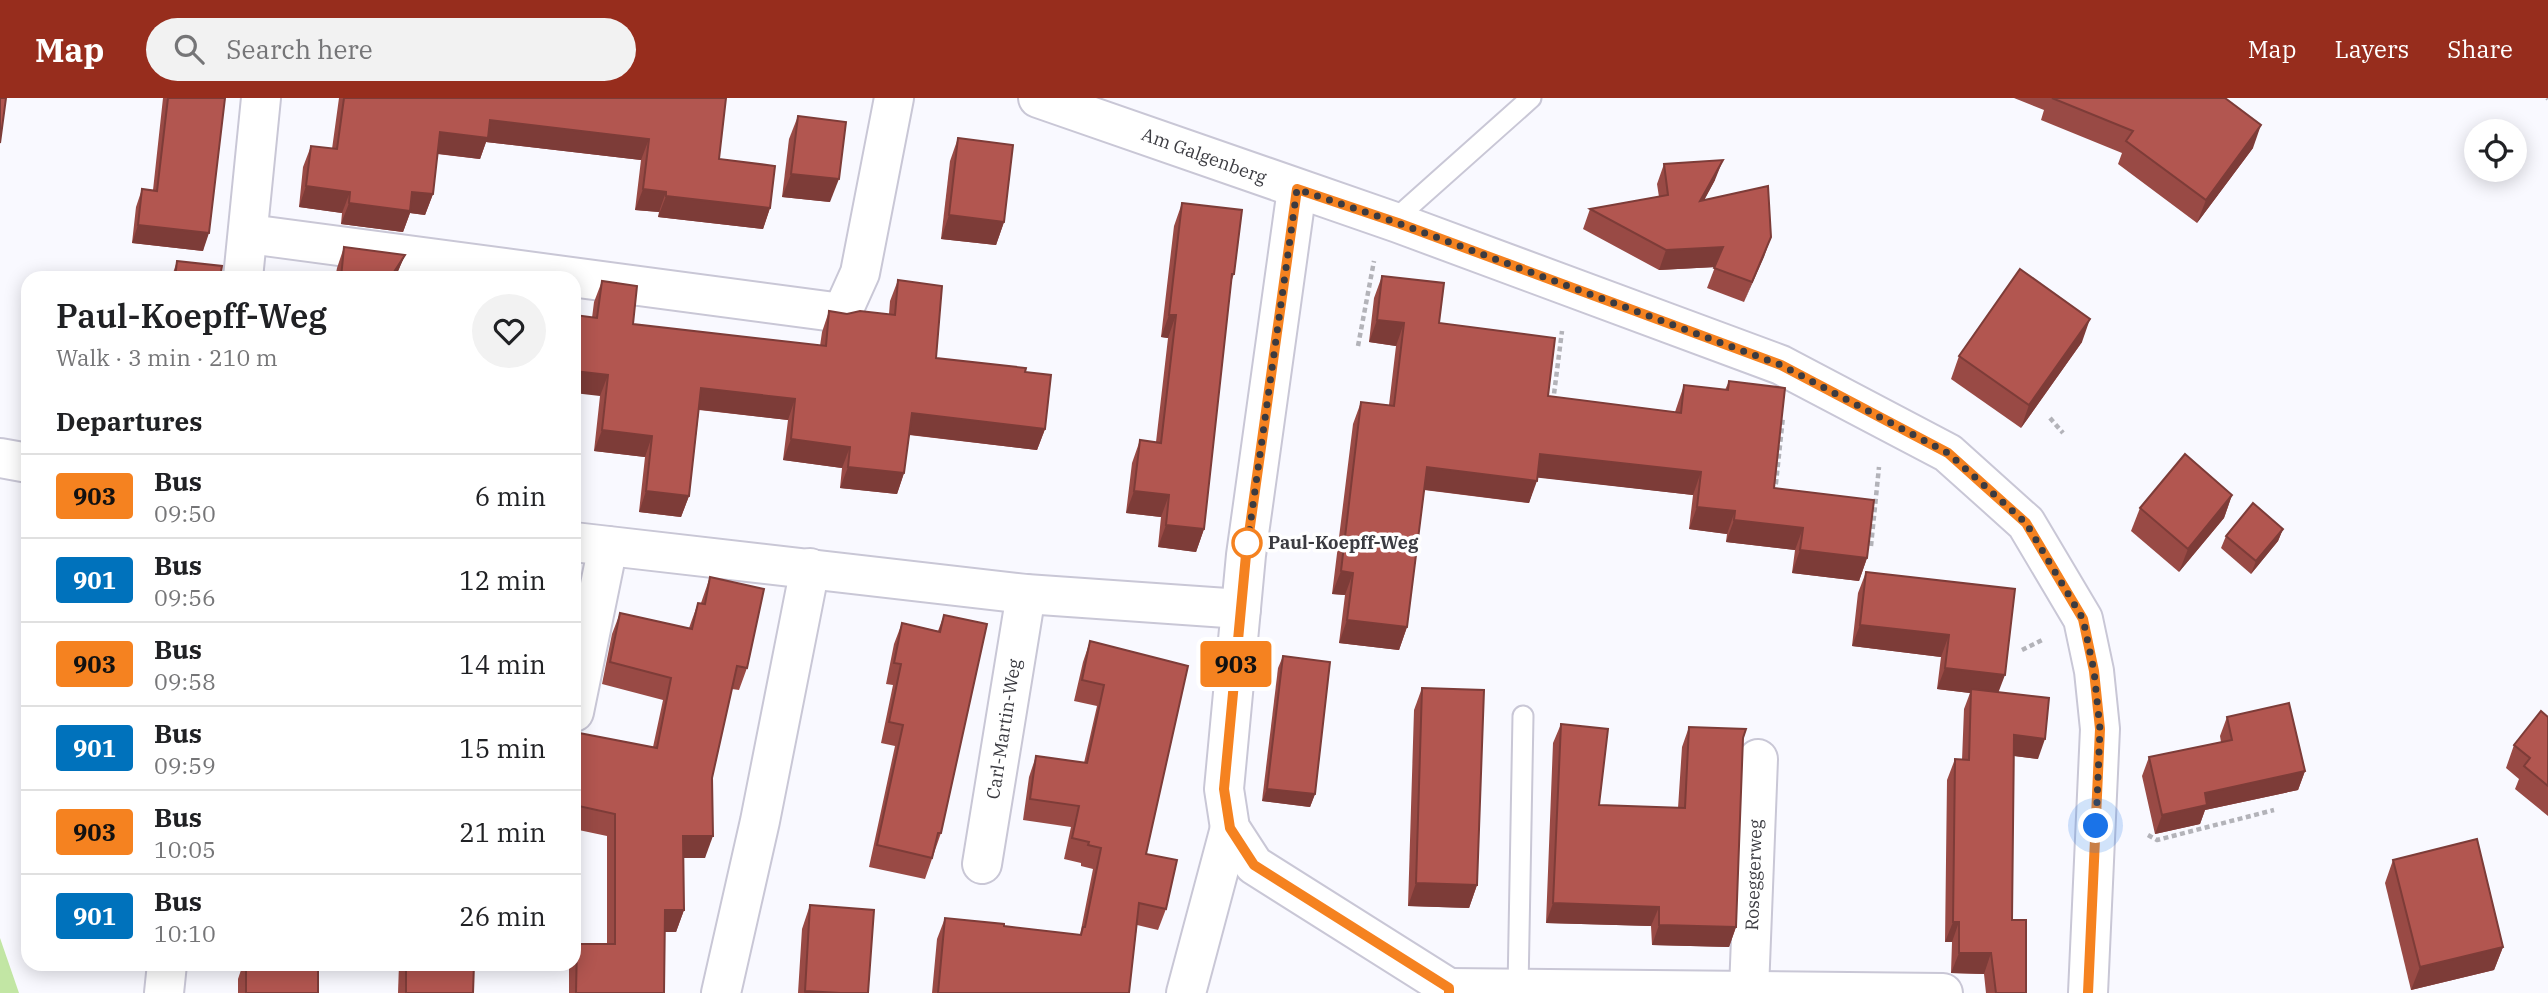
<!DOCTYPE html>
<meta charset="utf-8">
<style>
body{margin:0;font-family:"IBM Plex Serif",serif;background:#f2f2f2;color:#202124;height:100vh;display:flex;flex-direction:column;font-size:26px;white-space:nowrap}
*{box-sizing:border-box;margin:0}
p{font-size:23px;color:#757577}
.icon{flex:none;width:38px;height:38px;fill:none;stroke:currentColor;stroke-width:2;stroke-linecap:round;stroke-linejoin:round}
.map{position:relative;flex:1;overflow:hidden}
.details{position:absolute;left:21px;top:173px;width:560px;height:700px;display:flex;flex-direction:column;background:#fff;border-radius:21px;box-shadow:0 4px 18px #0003}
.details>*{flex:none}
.badge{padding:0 14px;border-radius:5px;font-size:24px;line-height:46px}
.tools{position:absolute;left:2464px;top:21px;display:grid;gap:14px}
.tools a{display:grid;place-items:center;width:63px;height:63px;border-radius:50%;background:#fff;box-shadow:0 4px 18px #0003;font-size:35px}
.you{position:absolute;width:35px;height:35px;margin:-18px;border:5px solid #fff;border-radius:50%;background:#1a73e8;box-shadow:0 0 0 10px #1a73e833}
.map>.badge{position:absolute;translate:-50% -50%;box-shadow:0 0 0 4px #fff}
h2{padding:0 35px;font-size:26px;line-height:63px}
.round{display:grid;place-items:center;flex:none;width:74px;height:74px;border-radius:37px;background:#f2f2f2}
.summary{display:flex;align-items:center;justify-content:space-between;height:119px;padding:0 35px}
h1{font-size:33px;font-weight:600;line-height:52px}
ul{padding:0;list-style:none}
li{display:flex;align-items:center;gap:21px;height:84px;padding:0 35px;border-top:2px solid #e0e0e0}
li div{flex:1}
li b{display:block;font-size:26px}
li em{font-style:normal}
li .badge{min-width:77px;font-weight:700;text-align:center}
header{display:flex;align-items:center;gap:42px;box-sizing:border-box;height:98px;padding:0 35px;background:#972d1d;color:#fff}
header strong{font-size:33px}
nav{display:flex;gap:38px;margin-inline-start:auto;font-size:24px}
.search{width:490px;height:63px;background:#f2f2f2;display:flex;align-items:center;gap:18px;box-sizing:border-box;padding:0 24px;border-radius:38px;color:#757577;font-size:26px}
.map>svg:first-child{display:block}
.green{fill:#c2e6a4}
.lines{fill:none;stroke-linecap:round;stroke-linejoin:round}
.lane-casing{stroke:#c9c7d6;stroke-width:23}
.street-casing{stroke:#c9c7d6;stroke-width:42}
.path{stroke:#b3b3b9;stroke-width:4.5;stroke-dasharray:5 3.5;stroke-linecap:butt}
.lane{stroke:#fff;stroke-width:19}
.street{stroke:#fff;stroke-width:38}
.wall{fill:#994a45}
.shaded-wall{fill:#7d3c38}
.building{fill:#b25650;stroke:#7d3c38;stroke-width:2}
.line-casing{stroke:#fff;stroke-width:16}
.line{stroke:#f58220;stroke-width:10}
.walk{stroke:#3b3b41;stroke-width:7;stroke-dasharray:0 12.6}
.stop-dot{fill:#fff;stroke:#f58220;stroke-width:3.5}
.labels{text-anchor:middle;stroke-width:7;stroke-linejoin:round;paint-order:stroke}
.street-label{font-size:18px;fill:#3b3b41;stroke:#fff}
.stop-label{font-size:18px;font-weight:bold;fill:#3b3b41;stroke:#fff;text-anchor:start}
</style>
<header>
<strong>Map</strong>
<div class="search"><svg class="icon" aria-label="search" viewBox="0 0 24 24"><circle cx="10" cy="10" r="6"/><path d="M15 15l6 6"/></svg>Search here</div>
<nav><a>Map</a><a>Layers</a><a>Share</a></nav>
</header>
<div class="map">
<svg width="2548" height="895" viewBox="0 0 2548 895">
<rect width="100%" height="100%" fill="#f9f9ff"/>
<path class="green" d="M 0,840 L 19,895 L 0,895 Z"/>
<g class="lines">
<defs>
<g id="lane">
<path d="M 1393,123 L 1531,0"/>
<path d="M 1518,891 L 1523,618"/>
</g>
<g id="street">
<path d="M 1038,0 L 1398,125 L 1781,267 L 1948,355 L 2026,425 L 2083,521 L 2094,573 L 2100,631 L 2088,895"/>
<path d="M 1297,91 L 1246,457 L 1224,691 L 1230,730 L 1254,767 L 1449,890 L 1449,895"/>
<path d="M 249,136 L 842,215 L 860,175 L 894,0"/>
<path d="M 243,180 L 261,0"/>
<path d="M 0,360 L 28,365"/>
<path d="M 574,444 L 1026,496 L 1241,511"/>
<path d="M 574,614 L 608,448"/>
<path d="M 982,766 L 1026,496"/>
<path d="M 1449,890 L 1943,895"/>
<path d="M 1749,892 L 1758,661"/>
<path d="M 164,895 L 167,866"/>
<path d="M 721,895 L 760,723 L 810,470"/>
<path d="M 1186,895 L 1230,730"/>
</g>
</defs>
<use href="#lane" class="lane-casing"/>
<use href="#street" class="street-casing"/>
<g class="path">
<path d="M 2547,0 L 2548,1"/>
<path d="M 1358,248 L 1374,163"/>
<path d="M 1553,304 L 1562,233"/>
<path d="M 2050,320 L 2063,335"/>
<path d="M 1773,394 L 1776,385 L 1783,319"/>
<path d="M 1871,448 L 1879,369"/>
<path d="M 2022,552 L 2044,541"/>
<path d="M 2148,737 L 2157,742 L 2274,712"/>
</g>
<use href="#lane" class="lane"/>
<use href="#street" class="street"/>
</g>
<g class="wall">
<path d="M 163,0 L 225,0 L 203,153 L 132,145 L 136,109 L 142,91 L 153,92 Z"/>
<path d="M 339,0 L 726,0 L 719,61 L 770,110 L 763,131 L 658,119 L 659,114 L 635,112 L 641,62 L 486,44 L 480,61 L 437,56 L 433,96 L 425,117 L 410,115 L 403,134 L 341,126 L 342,115 L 299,109 L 303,69 L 311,48 L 332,51 Z"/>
<path d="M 2014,0 L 2225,0 L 2253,50 L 2197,125 L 2118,66 L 2122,55 L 2041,22 L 2044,12 Z"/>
<path d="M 798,18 L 830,104 L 782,99 L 789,41 Z"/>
<path d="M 958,40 L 1004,124 L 996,147 L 941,141 L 950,63 Z"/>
<path d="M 1664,66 L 1715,82 L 1704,102 L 1771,139 L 1744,204 L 1707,190 L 1715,169 L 1659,172 L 1583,131 L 1590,111 L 1659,99 L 1657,86 Z"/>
<path d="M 1182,105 L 1234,176 L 1231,184 L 1204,431 L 1196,454 L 1158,449 L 1161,419 L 1126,415 L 1132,365 L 1140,342 L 1156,344 L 1168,240 L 1161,239 L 1174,128 Z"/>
<path d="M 344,149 L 405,157 L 395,180 L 335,180 L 337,170 Z"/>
<path d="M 177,163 L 220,180 L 172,180 L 173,175 Z"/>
<path d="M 1382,178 L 1439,225 L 1548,298 L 1675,314 L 1684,287 L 1725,292 L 1729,283 L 1774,390 L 1867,460 L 1859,483 L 1792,475 L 1795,452 L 1726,444 L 1727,436 L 1689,431 L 1693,397 L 1537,379 L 1529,405 L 1424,392 L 1407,529 L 1399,552 L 1339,545 L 1345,497 L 1332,496 L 1353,326 L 1361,304 L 1389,307 L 1396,248 L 1369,244 L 1374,200 Z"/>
<path d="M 898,182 L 936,260 L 1025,274 L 1045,331 L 1037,352 L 909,337 L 904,375 L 897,396 L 840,390 L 842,370 L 783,362 L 788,322 L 699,312 L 689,398 L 681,419 L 639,414 L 645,359 L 594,353 L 600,298 L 592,220 L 594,204 L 602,183 L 633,226 L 820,248 L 822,234 L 829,213 L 847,216 L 889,216 L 890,203 Z"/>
<path d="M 2082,244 L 2021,330 L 1951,281 L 1959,258 Z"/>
<path d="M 2232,397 L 2224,420 L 2179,474 L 2131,433 L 2140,410 Z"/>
<path d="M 2283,431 L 2278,443 L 2251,476 L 2221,450 L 2226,438 Z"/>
<path d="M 1866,474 L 2015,491 L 1998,594 L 2038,661 L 2014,658 L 2012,822 L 2026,895 L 1986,895 L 1984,876 L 1951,875 L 1952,844 L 1945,844 L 1947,682 L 1955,661 L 1962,662 L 1964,611 L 1970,595 L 1937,591 L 1941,559 L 1852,548 L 1858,495 Z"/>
<path d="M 710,479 L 747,570 L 739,592 L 732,591 L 712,680 L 705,760 L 683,760 L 684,812 L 676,834 L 665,834 L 664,895 L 569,895 L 569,867 L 570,866 L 574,866 L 574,854 L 577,846 L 607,846 L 607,738 L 574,731 L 574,634 L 653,649 L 663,602 L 602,586 L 612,536 L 620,515 L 689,530 L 698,505 L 701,505 Z"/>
<path d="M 944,517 L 941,735 L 925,781 L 869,769 L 895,648 L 881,645 L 893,587 L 886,586 L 894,546 L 902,525 L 938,533 Z"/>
<path d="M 1090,543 L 1188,568 L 1146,756 L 1166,811 L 1158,832 L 1137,827 L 1129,895 L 932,895 L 937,841 L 945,820 L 1004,828 L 1080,837 L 1093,771 L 1081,768 L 1081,765 L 1064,761 L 1071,729 L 1023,722 L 1029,679 L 1036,658 L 1084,665 L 1097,608 L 1074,603 L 1083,564 Z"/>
<path d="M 1283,558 L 1315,696 L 1310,709 L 1262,703 L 1278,570 Z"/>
<path d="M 1422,590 L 1477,787 L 1469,810 L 1408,808 L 1414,612 Z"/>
<path d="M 2227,619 L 2305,673 L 2298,692 L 2205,712 L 2200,726 L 2155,736 L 2142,678 L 2149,659 L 2221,644 L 2220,638 Z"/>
<path d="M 2548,619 L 2548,718 L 2515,691 L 2519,681 L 2506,670 L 2514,647 Z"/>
<path d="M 1561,626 L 1599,707 L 1678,710 L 1682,649 L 1689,629 L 1743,640 L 1736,829 L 1729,849 L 1652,847 L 1651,828 L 1546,825 L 1553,645 Z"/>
<path d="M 2393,762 L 2503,849 L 2494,872 L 2411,892 L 2385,785 Z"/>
<path d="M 810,807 L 868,895 L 798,895 L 802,831 Z"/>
<path d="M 243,866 L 318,866 L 318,895 L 238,895 L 238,881 Z"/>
<path d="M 399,866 L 474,866 L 473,895 L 398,895 Z"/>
</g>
<g class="shaded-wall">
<path d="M 490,22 L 649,41 L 641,62 L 486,44 L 480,61 L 432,55 L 440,34 Z"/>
<path d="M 2261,27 L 2253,50 L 2197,125 L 2206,102 Z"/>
<path d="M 1723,62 L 1715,82 L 1693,123 L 1700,103 Z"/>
<path d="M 791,76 L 839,81 L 830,104 L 782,99 Z"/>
<path d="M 306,88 L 350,94 L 342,115 L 299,109 Z"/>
<path d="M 643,91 L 666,94 L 659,114 L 635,112 Z"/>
<path d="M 412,94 L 433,96 L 425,117 L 410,115 L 403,134 L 341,126 L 349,105 Z"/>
<path d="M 666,98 L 770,110 L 763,131 L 658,119 Z"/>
<path d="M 949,117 L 1004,124 L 996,147 L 941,141 Z"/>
<path d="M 138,127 L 209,135 L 203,153 L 132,145 Z"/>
<path d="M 1771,139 L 1764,159 L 1744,204 L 1752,184 Z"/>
<path d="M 1723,149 L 1716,169 L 1659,172 L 1666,152 Z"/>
<path d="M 405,157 L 395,180 L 390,180 Z"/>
<path d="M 1169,217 L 1176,217 L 1168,240 L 1161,239 Z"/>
<path d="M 2090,221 L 2082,244 L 2021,330 L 2029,307 Z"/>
<path d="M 1377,222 L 1404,225 L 1396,248 L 1369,244 Z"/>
<path d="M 574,273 L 608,277 L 600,298 L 574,295 Z"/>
<path d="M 701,290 L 795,301 L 788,322 L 694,311 Z"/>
<path d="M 912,315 L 1045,331 L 1037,352 L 904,336 Z"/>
<path d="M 602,332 L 652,338 L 645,359 L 594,353 Z"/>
<path d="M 791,341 L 850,349 L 842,370 L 783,362 Z"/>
<path d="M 1540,356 L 1701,374 L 1693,397 L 1532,379 Z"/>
<path d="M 848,369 L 904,375 L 897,396 L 840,390 Z"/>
<path d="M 1427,369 L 1537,383 L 1529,405 L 1419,391 Z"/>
<path d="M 646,393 L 689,398 L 681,419 L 639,414 Z"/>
<path d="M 1134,393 L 1169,397 L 1161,419 L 1126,415 Z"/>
<path d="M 2232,397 L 2224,420 L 2179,474 L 2188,451 Z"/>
<path d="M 1697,409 L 1735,413 L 1727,436 L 1689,431 Z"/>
<path d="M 1734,422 L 1803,430 L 1795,452 L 1726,444 Z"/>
<path d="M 1166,427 L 1204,431 L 1196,454 L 1158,449 Z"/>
<path d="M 2283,431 L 2278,443 L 2251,476 L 2256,463 Z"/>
<path d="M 1800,452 L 1867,460 L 1859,483 L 1792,475 Z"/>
<path d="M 1341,473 L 1353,475 L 1345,497 L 1332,496 Z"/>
<path d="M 1347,522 L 1407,529 L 1399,552 L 1339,545 Z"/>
<path d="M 1860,527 L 1949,537 L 1941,559 L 1852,548 Z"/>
<path d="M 1945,570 L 2005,577 L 1997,598 L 1971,591 L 1970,595 L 1937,591 Z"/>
<path d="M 2014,637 L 2045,641 L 2038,661 L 2007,657 Z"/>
<path d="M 2305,673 L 2298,692 L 2205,712 L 2200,726 L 2155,736 L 2162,717 L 2205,695 Z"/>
<path d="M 1267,691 L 1315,696 L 1310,709 L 1262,703 Z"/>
<path d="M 683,738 L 713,738 L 705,760 L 675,760 Z"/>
<path d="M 1416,785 L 1477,787 L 1469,810 L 1408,808 Z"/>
<path d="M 1553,805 L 1659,809 L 1651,828 L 1546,825 Z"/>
<path d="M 665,812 L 684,812 L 676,834 L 657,834 Z"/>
<path d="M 1953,824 L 1959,824 L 1952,844 L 1945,844 Z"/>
<path d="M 1659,827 L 1736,829 L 1729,849 L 1652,847 Z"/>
<path d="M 2503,849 L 2494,872 L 2411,892 L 2420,869 Z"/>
<path d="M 1959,855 L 1991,855 L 1984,876 L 1951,875 Z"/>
<path d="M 805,893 L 840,895 L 804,895 Z"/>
</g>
<g class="building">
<path d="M 0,0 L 6,0 L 0,45 Z"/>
<path d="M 168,0 L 225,0 L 209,135 L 138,127 L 142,91 L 157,93 Z"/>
<path d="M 344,0 L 726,0 L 719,61 L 775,68 L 770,110 L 666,98 L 666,94 L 643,91 L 649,41 L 490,22 L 488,40 L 440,34 L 433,96 L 412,94 L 410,113 L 349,105 L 350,94 L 306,88 L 311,48 L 337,51 Z"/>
<path d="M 2052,0 L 2225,0 L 2261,27 L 2206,102 L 2126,43 L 2133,33 Z"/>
<path d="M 798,18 L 846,24 L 839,81 L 791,76 Z"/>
<path d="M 958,40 L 1013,47 L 1004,124 L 949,117 Z"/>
<path d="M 1723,62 L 1700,103 L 1768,88 L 1771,139 L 1752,184 L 1714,170 L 1723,149 L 1666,152 L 1590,111 L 1668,97 L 1664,66 Z"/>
<path d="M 1182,105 L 1242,112 L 1234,176 L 1232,176 L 1204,431 L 1166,427 L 1169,397 L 1134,393 L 1140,342 L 1161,345 L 1176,217 L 1169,217 Z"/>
<path d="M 344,149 L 405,157 L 390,180 L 341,180 Z"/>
<path d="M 177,163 L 222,168 L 220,180 L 175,180 Z"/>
<path d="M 2020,171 L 2090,221 L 2029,307 L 1959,258 Z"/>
<path d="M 1382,178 L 1444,185 L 1439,225 L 1555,240 L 1548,298 L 1681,315 L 1684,287 L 1728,292 L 1729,283 L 1785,290 L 1774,390 L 1874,402 L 1867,460 L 1800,452 L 1803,430 L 1734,422 L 1735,413 L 1697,409 L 1701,374 L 1540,356 L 1537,383 L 1427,369 L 1407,529 L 1347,522 L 1353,475 L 1341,473 L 1361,304 L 1394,308 L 1404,225 L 1377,222 Z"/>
<path d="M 898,182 L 942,188 L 936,260 L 1026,270 L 1025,274 L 1051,277 L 1045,331 L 912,315 L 904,375 L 848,369 L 850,349 L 791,341 L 795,301 L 701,290 L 689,398 L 646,393 L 652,338 L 602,332 L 608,277 L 574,273 L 574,217 L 597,220 L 602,183 L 637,188 L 633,226 L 826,248 L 829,213 L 847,216 L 860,213 L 895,217 Z"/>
<path d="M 2185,356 L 2232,397 L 2188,451 L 2140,410 Z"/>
<path d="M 2253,405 L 2283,431 L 2256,463 L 2226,438 Z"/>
<path d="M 1866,474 L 2015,491 L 2005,577 L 1945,570 L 1949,537 L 1860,527 Z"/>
<path d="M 710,479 L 764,491 L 747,570 L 737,568 L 712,680 L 713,738 L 683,738 L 684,812 L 665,812 L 664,895 L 576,895 L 577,846 L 615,846 L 615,716 L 574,707 L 574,634 L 657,650 L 671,580 L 610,564 L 620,515 L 692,531 L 698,505 L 705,506 Z"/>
<path d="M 574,504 L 578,505 L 574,522 Z"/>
<path d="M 944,517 L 987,526 L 941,735 L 938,735 L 932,760 L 877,747 L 903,627 L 889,624 L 901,566 L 894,565 L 902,525 L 940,534 Z"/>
<path d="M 1090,543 L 1188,568 L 1146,756 L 1177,762 L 1166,811 L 1139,805 L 1129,895 L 938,895 L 945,820 L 1004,826 L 1004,828 L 1081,837 L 1083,829 L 1085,829 L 1101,750 L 1088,747 L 1089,744 L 1072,740 L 1079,708 L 1030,701 L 1036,658 L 1087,665 L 1104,587 L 1082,582 Z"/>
<path d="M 1283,558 L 1330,564 L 1315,696 L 1267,691 Z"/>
<path d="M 1422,590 L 1484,592 L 1477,787 L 1416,785 Z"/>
<path d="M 1971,591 L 2049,600 L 2045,641 L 2014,637 L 2012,822 L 2026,822 L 2026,895 L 1996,895 L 1991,855 L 1959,855 L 1959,824 L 1953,824 L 1955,661 L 1969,662 Z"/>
<path d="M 2289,605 L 2305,673 L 2205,695 L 2207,707 L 2162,717 L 2149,659 L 2232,642 L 2227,619 Z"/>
<path d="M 2541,613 L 2548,619 L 2548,688 L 2524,668 L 2530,660 L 2514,647 Z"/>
<path d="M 1561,626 L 1608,631 L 1599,707 L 1685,710 L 1689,629 L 1746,631 L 1743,640 L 1736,829 L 1659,827 L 1659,809 L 1553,805 Z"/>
<path d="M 2477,741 L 2503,849 L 2420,869 L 2393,762 Z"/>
<path d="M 810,807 L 874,812 L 868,895 L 840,895 L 805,893 Z"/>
<rect x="246" y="866" width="72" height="29"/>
<path d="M 406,866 L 474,866 L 473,895 L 406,895 Z"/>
</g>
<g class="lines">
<defs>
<path id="line" d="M 1449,895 L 1449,890 L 1254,767 L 1230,730 L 1224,691 L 1246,457 L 1297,91 L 1398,125 L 1781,267 L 1948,355 L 2026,425 L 2083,521 L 2094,573 L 2100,631 L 2088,895"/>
</defs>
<use href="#line" class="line-casing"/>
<use href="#line" class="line"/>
<path class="walk" d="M 1247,445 L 1246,457 L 1297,91 L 1398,125 L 1781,267 L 1948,355 L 2026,425 L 2083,521 L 2094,573 L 2100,631 L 2096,728"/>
</g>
<circle class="stop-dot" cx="1247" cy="445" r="14"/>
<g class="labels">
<g class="street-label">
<text transform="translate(1204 58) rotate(20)" y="6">Am Galgenberg</text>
<text transform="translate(1004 631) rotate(-81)" y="6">Carl-Martin-Weg</text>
<text transform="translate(1754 777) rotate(-88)" y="6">Roseggerweg</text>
</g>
<g class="stop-label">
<text x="1268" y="451">Paul-Koepff-Weg</text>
</g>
</g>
</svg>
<div class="tools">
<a><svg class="icon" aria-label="locate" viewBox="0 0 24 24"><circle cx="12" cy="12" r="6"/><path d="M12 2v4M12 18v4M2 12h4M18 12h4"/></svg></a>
</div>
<div class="you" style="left:2096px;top:728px"></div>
<b class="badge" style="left:1236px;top:566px;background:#f58220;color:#111">903</b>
<section class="details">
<div class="summary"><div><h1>Paul-Koepff-Weg</h1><p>Walk · 3 min · 210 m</p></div><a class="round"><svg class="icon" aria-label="heart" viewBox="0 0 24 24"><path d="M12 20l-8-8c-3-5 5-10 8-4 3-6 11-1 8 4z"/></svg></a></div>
<h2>Departures</h2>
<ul>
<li><span class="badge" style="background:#f58220;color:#111">903</span><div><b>Bus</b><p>09:50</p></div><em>6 min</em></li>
<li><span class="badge" style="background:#0072bc;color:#fff">901</span><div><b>Bus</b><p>09:56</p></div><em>12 min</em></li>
<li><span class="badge" style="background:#f58220;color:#111">903</span><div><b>Bus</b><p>09:58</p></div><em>14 min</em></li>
<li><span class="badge" style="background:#0072bc;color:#fff">901</span><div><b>Bus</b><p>09:59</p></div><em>15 min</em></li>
<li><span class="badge" style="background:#f58220;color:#111">903</span><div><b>Bus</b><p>10:05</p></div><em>21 min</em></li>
<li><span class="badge" style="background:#0072bc;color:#fff">901</span><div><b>Bus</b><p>10:10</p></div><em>26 min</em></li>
</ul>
</section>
</div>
